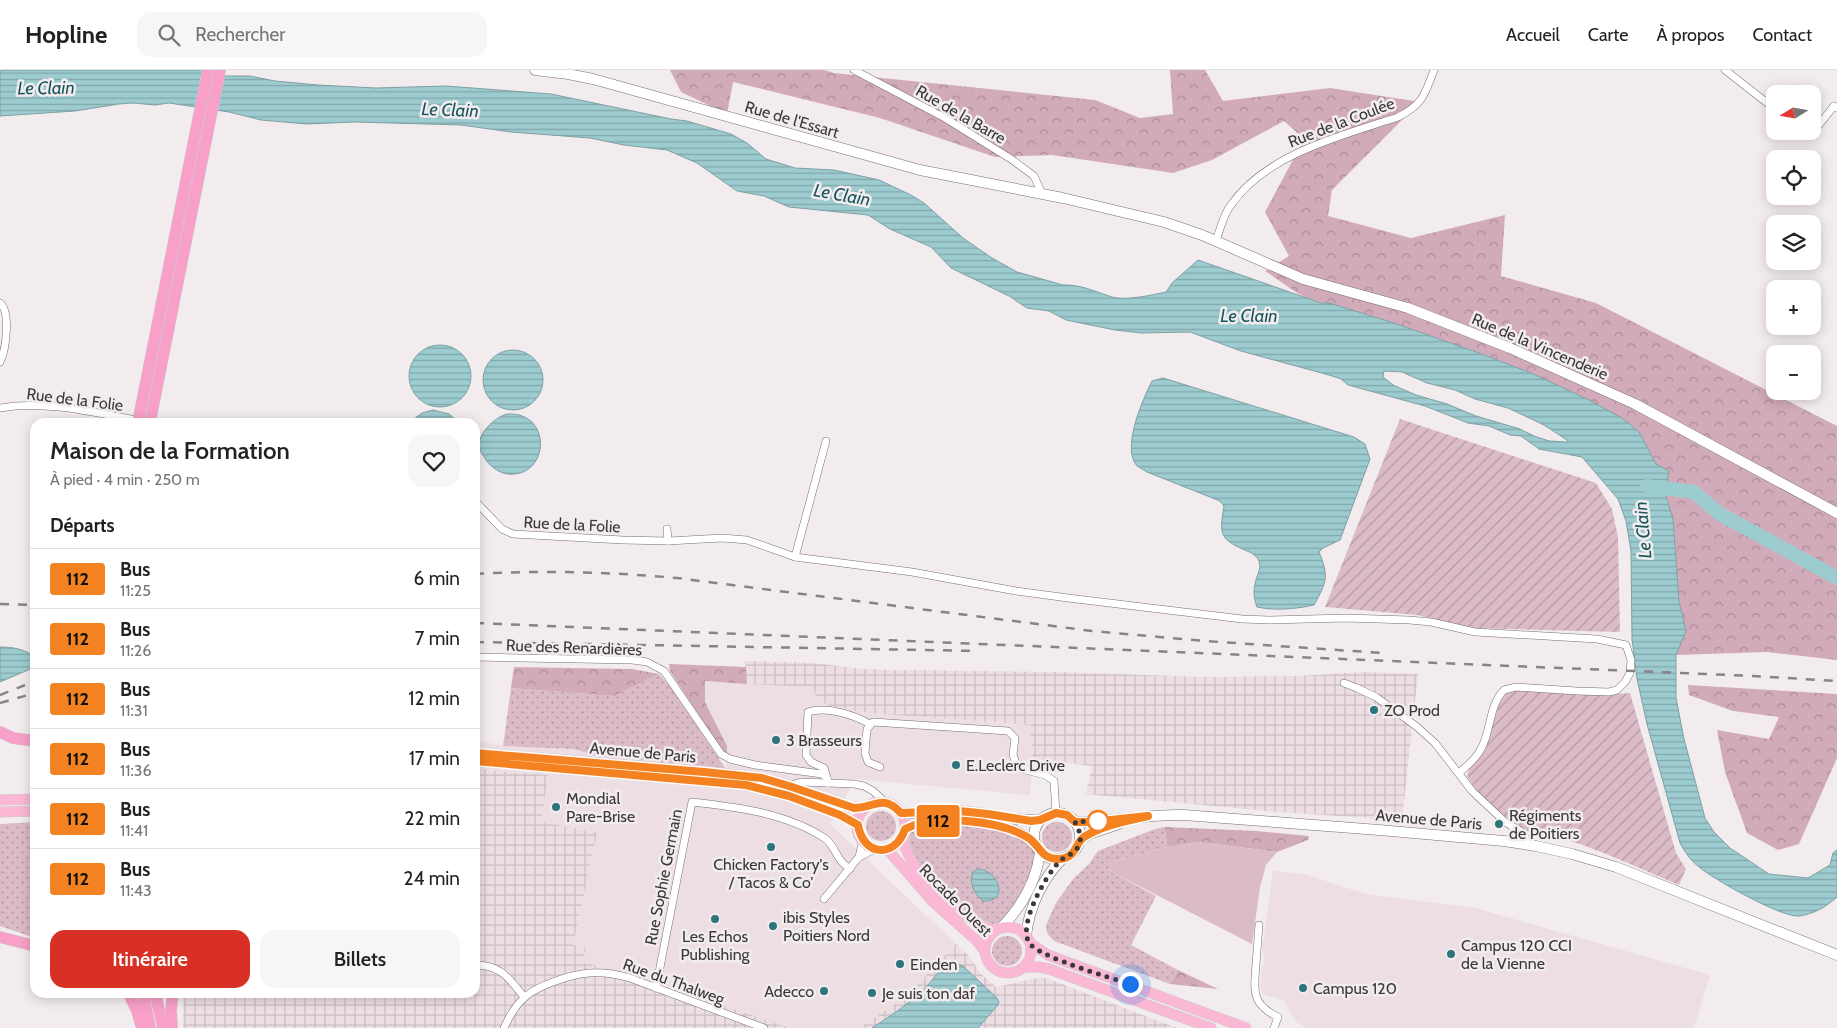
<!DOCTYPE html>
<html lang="fr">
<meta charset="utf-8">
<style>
body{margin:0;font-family:Cabin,sans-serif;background:#f6f6f6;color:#222;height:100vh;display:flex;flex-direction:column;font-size:19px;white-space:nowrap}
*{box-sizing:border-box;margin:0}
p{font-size:16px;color:#767676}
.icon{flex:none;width:28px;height:28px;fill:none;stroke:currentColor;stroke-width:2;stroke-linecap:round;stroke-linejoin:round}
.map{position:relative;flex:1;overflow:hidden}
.details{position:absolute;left:30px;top:348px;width:450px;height:580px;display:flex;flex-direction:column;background:#fff;border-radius:15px;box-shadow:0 2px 12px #0003}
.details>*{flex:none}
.badge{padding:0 10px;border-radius:4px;font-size:18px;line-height:32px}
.needle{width:32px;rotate:259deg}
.tools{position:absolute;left:1766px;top:15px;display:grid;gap:10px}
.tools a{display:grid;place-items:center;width:55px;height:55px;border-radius:10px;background:#fff;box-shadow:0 2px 12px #0003;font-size:25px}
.you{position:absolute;width:25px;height:25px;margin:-12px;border:4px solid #fff;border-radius:50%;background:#1a73e8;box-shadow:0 0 0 8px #1a73e833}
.map>.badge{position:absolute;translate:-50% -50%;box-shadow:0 0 0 2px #fff}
h2{padding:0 20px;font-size:19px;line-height:45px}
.round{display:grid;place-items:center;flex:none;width:52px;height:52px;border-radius:15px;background:#f6f6f6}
.head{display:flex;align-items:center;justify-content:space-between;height:85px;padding:0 20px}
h1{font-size:24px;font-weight:600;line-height:38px}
.cta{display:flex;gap:10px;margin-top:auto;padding:10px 20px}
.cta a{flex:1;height:58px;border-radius:15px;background:#d93025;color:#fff;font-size:20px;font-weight:600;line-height:58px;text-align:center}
.cta a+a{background:#f6f6f6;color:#222}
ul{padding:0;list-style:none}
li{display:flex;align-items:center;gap:15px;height:60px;padding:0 20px;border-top:1px solid #e0e0e0}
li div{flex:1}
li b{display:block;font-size:19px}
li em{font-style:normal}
li .badge{min-width:55px;font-weight:700;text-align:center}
header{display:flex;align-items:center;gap:30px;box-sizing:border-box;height:70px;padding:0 25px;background:#fff;border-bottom:1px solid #e0e0e0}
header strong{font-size:24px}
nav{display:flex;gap:28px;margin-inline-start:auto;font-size:18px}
.search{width:350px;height:45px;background:#f6f6f6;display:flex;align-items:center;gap:12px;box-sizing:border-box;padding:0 18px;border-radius:15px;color:#767676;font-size:19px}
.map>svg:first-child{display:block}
.built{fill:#ecdee3}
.industrial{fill:url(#industrial-grid)}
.grass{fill:url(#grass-dots)}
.forest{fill:url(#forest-crowns)}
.garden{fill:url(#garden-furrows)}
.pitch{fill:#dbbbc7}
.water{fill:url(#water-rules);stroke:#7fa0a3;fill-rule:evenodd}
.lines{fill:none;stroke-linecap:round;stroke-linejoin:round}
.river{stroke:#9dccd0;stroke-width:14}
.minor-casing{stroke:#756f71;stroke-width:8}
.secondary-casing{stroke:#756f71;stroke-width:11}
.primary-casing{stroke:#cccbcc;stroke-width:11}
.trunk-casing{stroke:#cccbcc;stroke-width:12}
.minor{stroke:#fff;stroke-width:7}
.secondary{stroke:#fff;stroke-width:10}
.primary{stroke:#fab8d5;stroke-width:10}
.trunk{stroke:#f8a0c7;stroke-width:11}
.rail{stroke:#888485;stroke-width:2.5;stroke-dasharray:9 9;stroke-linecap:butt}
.trunk-bridge-casing{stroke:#cccbcc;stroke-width:12;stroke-linecap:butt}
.trunk-bridge{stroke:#f8a0c7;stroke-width:11}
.line-casing{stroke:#fff;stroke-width:11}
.line{stroke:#f58220;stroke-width:8}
.walk{stroke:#3a3839;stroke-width:5;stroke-dasharray:0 9}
.poi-dot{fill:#2c757c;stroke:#f3ecee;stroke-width:2}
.stop-dot{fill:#fff;stroke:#f58220;stroke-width:2.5}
.labels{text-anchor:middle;stroke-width:5;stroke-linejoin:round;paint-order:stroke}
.street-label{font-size:16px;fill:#3a3839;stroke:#f3ecee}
.poi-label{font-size:16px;fill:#3a3839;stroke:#f3ecee;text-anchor:start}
.water-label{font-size:18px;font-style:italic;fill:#15565c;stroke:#f3ecee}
</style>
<header>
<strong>Hopline</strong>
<div class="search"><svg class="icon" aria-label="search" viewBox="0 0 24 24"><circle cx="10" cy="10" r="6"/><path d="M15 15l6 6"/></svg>Rechercher</div>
<nav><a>Accueil</a><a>Carte</a><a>À propos</a><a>Contact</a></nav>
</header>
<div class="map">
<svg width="1837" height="958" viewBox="0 0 1837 958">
<defs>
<pattern id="industrial-grid" width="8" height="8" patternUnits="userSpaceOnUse" patternTransform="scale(1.25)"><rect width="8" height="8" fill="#ecdee3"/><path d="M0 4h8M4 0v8" fill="none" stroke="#cbbfc4"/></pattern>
<pattern id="grass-dots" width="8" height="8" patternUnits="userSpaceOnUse" patternTransform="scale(1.25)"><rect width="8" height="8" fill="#dbbbc7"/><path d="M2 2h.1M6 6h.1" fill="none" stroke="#b399a3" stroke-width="1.8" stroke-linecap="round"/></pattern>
<pattern id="forest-crowns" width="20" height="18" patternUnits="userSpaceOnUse" patternTransform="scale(1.25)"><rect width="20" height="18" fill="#d2abba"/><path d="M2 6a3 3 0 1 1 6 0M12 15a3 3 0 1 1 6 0" fill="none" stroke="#ab8c98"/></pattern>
<pattern id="garden-furrows" width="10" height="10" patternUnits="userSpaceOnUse" patternTransform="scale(1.25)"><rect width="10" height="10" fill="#dbbbc7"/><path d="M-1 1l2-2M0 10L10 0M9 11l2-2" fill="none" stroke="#b399a3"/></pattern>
<pattern id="water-rules" width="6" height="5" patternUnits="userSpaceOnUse" patternTransform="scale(1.25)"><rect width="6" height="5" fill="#9dccd0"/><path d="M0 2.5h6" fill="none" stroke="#81a7aa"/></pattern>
</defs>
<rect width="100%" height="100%" fill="#f3ecee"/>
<g class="built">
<path d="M 705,611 L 813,617 L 816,626 L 831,636 L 868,643 L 1030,655 L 1033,689 L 1030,725 L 856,709 L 830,754 L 956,874 L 905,928 L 859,958 L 790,958 L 651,911 L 582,892 L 573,875 L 597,762 L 540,752 L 548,705 L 475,699 L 475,670 L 503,676 L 574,679 L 594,685 L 726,699 L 727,676 L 705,632 Z"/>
<path d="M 1273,801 L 1305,804 L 1353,820 L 1373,825 L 1475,838 L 1710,905 L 1694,958 L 1307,958 L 1296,952 L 1283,930 L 1264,925 L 1260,918 L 1262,897 L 1265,893 L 1262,879 Z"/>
</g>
<g class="industrial">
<path d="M 745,591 L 813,593 L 863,599 L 894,600 L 1057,602 L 1205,607 L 1298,606 L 1364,602 L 1418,604 L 1402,750 L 1277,742 L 1086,724 L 1092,696 L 1033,689 L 1030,655 L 868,643 L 831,636 L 820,631 L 816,626 L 813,617 L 747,614 Z"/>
<path d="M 475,699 L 548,705 L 541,752 L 597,762 L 573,875 L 586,878 L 582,892 L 651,911 L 790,958 L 183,958 L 183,923 L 475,922 Z"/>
<path d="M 956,874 L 969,886 L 980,903 L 996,917 L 1037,908 L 1046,908 L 1177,958 L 859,958 L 905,928 Z"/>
</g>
<g class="grass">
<path d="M 659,604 L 669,615 L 726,699 L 594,685 L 574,679 L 503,676 L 511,618 L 614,626 Z"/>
<circle cx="881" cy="756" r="15"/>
<circle cx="1057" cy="767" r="15"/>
<path d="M 35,752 L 35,868 L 0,856 L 0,754 Z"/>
<path d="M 953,755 L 984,757 L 1009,762 L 1033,777 C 1038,791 1030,810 1023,823 C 1017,833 1008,852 996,854 C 973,859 892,780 912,761 C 919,754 943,756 953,755 Z"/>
<path d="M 1165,757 L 1167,777 L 1112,792 L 1108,800 L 1156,826 L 1131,875 L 1178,900 L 1170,914 L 1054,871 L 1047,863 L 1046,855 L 1056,833 L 1073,809 L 1089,794 L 1098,781 L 1155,759 Z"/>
<circle cx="1007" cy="881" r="15"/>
</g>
<g class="forest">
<path d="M 670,0 L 824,0 L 834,3 L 1095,30 L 1140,48 L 1173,44 L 1170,0 L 1205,0 L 1223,31 L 1330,18 L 1420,32 L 1332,120 L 1328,146 L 1411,168 L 1505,145 L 1501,206 L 1596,233 L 1837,356 L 1837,590 L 1767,582 L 1676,585 L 1686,560 L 1679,531 L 1673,449 L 1665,423 L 1669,401 L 1656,394 L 1639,362 L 1622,348 L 1589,330 L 1531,303 L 1476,282 L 1391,252 L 1329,233 C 1306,234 1283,212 1265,201 L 1289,186 L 1265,142 L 1304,69 L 1284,51 L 1212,90 L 1173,103 L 1052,85 L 995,87 L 880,48 L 733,12 L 727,44 L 681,22 Z"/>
<path d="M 669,594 L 746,597 L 747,614 L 705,611 L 705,632 L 727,676 L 727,684 L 720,678 L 670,601 Z"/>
<path d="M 514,597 L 632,599 L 659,604 L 614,626 L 511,618 Z"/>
<path d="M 1688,615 L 1837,624 L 1837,688 L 1799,774 L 1778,780 L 1747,763 L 1725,702 L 1717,660 L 1769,669 L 1779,647 L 1733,641 L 1689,625 Z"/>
<path d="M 1165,757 L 1256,761 L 1309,766 L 1308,770 L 1277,782 L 1198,772 L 1167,777 Z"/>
<path d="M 1178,900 L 1218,919 L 1170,914 Z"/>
</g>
<g class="garden">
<path d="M 1400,349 L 1596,413 L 1612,439 L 1618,467 L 1620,562 L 1473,558 L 1417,545 L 1325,537 Z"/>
<path d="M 1514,620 L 1603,625 L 1630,623 L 1676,783 L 1686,799 L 1679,815 C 1646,801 1613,786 1580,774 C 1565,769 1549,769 1535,765 C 1517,758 1473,723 1467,705 L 1470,697 L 1484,681 L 1501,629 L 1505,623 Z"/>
</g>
<path class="pitch" d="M 1198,772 L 1277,782 L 1266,795 L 1260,817 L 1252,874 L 1108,800 L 1112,792 L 1167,777 Z"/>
<g class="water">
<path d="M 7,0 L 205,0 L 223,6 L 250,6 L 275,11 L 318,15 L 376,18 L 446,16 L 551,24 L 671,49 L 687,51 L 731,64 L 747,73 L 766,89 L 795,98 L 834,100 L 879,110 L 911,125 L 924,133 L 963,168 L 992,188 L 1017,202 L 1063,215 C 1080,214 1096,222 1112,227 C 1126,231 1152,225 1166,222 L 1172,213 L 1198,190 L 1321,233 L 1329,233 L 1391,252 L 1476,282 L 1531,303 L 1589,330 L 1622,348 L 1639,362 L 1656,394 L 1669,401 L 1665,423 L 1673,449 L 1679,531 L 1686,561 L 1676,585 L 1676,628 L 1684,669 L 1705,748 L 1714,762 L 1730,778 L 1769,804 L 1808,808 L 1830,795 L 1833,783 L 1837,780 L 1837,827 C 1826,837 1814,844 1799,846 C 1782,848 1713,809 1699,797 C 1690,790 1685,782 1680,773 L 1647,654 L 1637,609 L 1632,569 L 1631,481 L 1626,451 L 1618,429 L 1582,387 L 1539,379 L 1521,366 L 1510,365 L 1489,356 L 1468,353 L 1425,336 L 1348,315 L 1341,309 L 1329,305 L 1241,281 L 1190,262 L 1142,263 L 1115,260 L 1066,250 L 1049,241 L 1027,238 L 1009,226 L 951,198 L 931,177 L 890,159 L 868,145 L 789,137 L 764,126 L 737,121 L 697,93 L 667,80 L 624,75 L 590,68 L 511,62 L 461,55 L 355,52 L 307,54 L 261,50 L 229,42 L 169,33 L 155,35 L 133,33 L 119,34 L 75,41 L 0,46 L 0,1 ZM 1384,301 L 1402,302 L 1427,313 L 1455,320 L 1475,329 L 1508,338 L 1544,355 L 1567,370 L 1568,372 L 1549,371 L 1534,366 L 1520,359 L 1476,346 L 1447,334 L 1416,325 L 1393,315 L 1383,307 Z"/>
<circle cx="440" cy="306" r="31"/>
<circle cx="513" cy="310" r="30"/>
<path d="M 1163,308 L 1354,367 L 1365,374 L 1370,389 L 1340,470 L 1323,478 L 1319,482 C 1329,506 1327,512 1314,535 C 1296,539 1275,541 1257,537 C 1254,529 1253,522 1255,514 C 1256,506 1262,500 1259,491 C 1257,486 1252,483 1247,481 C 1220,469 1219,466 1224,436 L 1220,431 L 1147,402 C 1144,400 1140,398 1137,396 C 1121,378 1143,329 1152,311 Z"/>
<path d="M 433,340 L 449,344 L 459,352 L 410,352 L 422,343 Z"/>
<path d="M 507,344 C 553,341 550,408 508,404 C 499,403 491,397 486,390 C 485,388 483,386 482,384 C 472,369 492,348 507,344 Z"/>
<path d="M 0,577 C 13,577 24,579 35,587 L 35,597 L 0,612 Z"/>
<path d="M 978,799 C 999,800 1010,832 983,831 C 975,824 968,813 973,802 Z"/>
<path d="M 949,893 L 956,893 L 963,896 L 997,928 L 999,932 L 997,936 L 978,958 L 872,958 C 889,947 907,935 922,921 C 932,912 938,900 949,893 Z"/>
</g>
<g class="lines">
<path class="river" d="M 1647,416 L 1694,422 L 1720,444 L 1837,508"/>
<defs>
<g id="minor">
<path d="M 854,0 L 945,48 L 1011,89 L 1034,106 L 1042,124"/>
<path d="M 1725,0 L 1775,39"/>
<path d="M 1804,61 L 1810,66 L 1834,36 L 1837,38"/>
<path d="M 1216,170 C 1221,158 1223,145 1231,135 C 1266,84 1343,65 1398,47 C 1422,35 1425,25 1434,0"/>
<path d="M 0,233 C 11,242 6,280 0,292"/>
<path d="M 0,338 C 46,330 96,343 141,351"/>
<path d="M 475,431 L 502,459 L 513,464 L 623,470 L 668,471 L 722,468 L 747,470 L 795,487 L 826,371"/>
<path d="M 667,459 L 668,471"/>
<path d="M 795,487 L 912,502 L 1016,521 L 1068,528 L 1242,549 L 1269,550 L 1346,548 L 1409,550 L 1431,552 L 1475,562 L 1597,569 L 1626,575 L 1631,590 L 1630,603 L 1625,612 L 1617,620 L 1609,622 L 1577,621 L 1516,617 L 1504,620 C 1489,635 1491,661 1481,679 C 1476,689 1467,696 1459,703"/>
<path d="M 475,587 L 632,590 L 647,592 L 664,601 L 721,684 L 730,689 L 755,695 L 822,704 L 827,708 L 828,713"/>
<path d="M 1344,613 L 1357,618 L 1376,627 L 1416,656 L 1435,673 L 1472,721 L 1505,752 L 1522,762 L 1525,767 L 1527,774"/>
<path d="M 880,697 L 868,692 L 865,683 L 867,659 L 873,652 L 1008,661 L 1015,668 L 1013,685 L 1018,698 L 1045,705 L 1054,711 L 1056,743"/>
<path d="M 827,708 L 824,698 L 811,692 L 806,685 L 808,642 C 827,636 854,645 870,654"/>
<path d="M 789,716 L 801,712 L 854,714 L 864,716 L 873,721 L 884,731"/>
<path d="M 859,787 L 875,779"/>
<path d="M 824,829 L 859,787 L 863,770"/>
<path d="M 1259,855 C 1258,868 1257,881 1256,894 C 1254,921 1251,934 1278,947 L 1274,958"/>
<path d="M 475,895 C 501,895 509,908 524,927"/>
<path d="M 656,918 L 692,732 C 737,737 787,743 826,769 C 832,774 835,782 839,788 C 842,793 846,796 850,799"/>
<path d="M 504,958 C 509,947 514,937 523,929 C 530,921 541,917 550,913 C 579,902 599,899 630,908 L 764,958"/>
</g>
<g id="secondary">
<path d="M 535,0 L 568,4 L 593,9 L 920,100 L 1063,128 L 1164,152 L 1202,165 L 1303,209 L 1408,238 L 1510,278 L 1635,334 L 1837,443"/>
<path d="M 901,743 C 921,744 940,741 959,741 C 987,742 1013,752 1041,750"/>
<circle cx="1057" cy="766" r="23"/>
<path d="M 1075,752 C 1112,752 1148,744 1184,745 L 1379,760 L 1504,771 L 1536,776 L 1572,784 L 1616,797 L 1837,885"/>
<path d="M 905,759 C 927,748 977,749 1001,756 C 1013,759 1025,765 1035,773"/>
<path d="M 1081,769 L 1092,763 L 1119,754"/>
<path d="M 1002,857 C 1022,836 1036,812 1040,783"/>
<path d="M 1026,866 C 1029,838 1042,809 1062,789"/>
</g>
<g id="primary">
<path d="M 475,683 L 704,701 L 762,708 L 789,716 L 848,737 L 864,738"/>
<path d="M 475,691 L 746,715 C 783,723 827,735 858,755"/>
<path d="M 0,730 L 35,729"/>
<circle cx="881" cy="756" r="24"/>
<path d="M 0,742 L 35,741"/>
<path d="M 902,768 C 914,809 955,846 995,861"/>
<path d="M 887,779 L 933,832 L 977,871 L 984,880"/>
<circle cx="1008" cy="880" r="23"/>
<path d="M 1030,873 L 1048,885 L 1246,958"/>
<path d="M 1024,897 L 1039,897 L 1049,899 L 1211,958"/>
</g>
<g id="trunk">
<path d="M 140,342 L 208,0"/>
<path d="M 150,352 L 220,0"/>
<path d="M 0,662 L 13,668 L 35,671"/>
<path d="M 0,867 L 35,876"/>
<path d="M 128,922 L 137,941 L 142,958"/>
<path d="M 143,922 L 150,958"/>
<path d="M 155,922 L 163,958"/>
<path d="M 172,958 L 171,940 L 173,922"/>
</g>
</defs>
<use href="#minor" class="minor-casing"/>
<use href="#secondary" class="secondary-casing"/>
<use href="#primary" class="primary-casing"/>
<use href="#trunk" class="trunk-casing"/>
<use href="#minor" class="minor"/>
<use href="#secondary" class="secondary"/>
<use href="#primary" class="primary"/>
<use href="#trunk" class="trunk"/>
<g class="rail">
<path d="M 475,504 C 542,500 610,502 677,508 L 1092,561 L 1205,571 L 1382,583"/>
<path d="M 0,534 L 35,535"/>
<path d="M 475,553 L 1753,606 L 1837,611"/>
<path d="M 475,572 L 979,581"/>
<path d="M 0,625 L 35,611"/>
<path d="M 0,633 L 35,623"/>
</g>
<defs>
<path id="trunk-bridge" d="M 138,352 L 140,342"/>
</defs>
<use href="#trunk-bridge" class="trunk-bridge-casing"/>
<use href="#trunk-bridge" class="trunk-bridge"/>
</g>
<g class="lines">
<defs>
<path id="line" d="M 475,683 L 704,702 L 762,708 L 789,716 L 854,738 C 876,738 882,723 901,743 L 959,741 L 988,744 L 1031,751 L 1040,750 L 1056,743 L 1067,745 L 1075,752 L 1092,752 L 1148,746 C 1127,751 1103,755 1084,767 C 1075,773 1077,787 1060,789 C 1040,790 1041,775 1027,767 C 998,750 935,744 905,759 C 895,789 863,786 858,755 L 840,745 L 789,726 L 746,715 L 475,691"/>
</defs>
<use href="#line" class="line-casing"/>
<use href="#line" class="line"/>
<path class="walk" d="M 1098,751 L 1104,750 L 1075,752 C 1079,760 1083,768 1078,777 C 1073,785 1064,786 1058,793 C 1045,807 1015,859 1031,875 C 1048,890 1106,906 1130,914"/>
</g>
<g class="poi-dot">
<circle cx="1374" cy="640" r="5"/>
<circle cx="776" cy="670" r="5"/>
<circle cx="956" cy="695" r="5"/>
<circle cx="556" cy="737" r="5"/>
<circle cx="1499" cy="754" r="5"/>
<circle cx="771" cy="777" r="5"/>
<circle cx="715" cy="849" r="5"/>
<circle cx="773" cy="856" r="5"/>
<circle cx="1451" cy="884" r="5"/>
<circle cx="900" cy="894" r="5"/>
<circle cx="1303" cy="918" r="5"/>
<circle cx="824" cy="921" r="5"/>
<circle cx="872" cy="923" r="5"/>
</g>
<circle class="stop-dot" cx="1098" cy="751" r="10"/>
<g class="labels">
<g class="street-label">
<text transform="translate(961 44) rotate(30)" y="6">Rue de la Barre</text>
<text transform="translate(792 49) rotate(16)" y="6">Rue de l'Essart</text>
<text transform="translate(1341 52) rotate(-21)" y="6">Rue de la Coulée</text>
<text transform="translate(1540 276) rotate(23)" y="6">Rue de la Vincenderie</text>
<text transform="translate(75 329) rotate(7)" y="6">Rue de la Folie</text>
<text transform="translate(572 454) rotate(3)" y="6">Rue de la Folie</text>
<text transform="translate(574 577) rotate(2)" y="6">Rue des Renardières</text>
<text transform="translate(643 682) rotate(5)" y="6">Avenue de Paris</text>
<text transform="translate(1429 749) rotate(5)" y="6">Avenue de Paris</text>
<text transform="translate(663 807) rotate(-79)" y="6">Rue Sophie Germain</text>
<text transform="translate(956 830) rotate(45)" y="6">Rocade Ouest</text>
<text transform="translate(674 911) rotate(20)" y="6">Rue du Thalweg</text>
</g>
<g class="poi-label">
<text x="1384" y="646">ZO Prod</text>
<text x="786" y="676">3 Brasseurs</text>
<text x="966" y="701">E.Leclerc Drive</text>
<text x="566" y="734">Mondial<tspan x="566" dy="18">Pare-Brise</tspan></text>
<text x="1509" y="751">Régiments<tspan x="1509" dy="18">de Poitiers</tspan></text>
<text x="771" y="800" text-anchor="middle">Chicken Factory's<tspan x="771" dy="18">/ Tacos &amp; Co'</tspan></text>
<text x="783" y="853">ibis Styles<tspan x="783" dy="18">Poitiers Nord</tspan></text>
<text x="715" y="872" text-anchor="middle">Les Echos<tspan x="715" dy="18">Publishing</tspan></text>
<text x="1461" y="881">Campus 120 CCI<tspan x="1461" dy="18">de la Vienne</tspan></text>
<text x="910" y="900">Einden</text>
<text x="1313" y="924">Campus 120</text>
<text x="814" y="927" text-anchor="end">Adecco</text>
<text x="882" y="929">Je suis ton daf</text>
</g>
<g class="water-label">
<text transform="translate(46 18) rotate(-1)" y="6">Le Clain</text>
<text transform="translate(450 40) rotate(2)" y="6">Le Clain</text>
<text transform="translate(842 125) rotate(10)" y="6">Le Clain</text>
<text x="1249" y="252">Le Clain</text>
<text transform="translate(1643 460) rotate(-95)" y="6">Le Clain</text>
</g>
</g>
</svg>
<div class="tools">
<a><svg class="needle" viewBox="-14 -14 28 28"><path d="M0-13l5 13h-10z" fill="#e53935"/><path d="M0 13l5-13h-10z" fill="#767676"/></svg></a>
<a><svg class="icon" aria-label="locate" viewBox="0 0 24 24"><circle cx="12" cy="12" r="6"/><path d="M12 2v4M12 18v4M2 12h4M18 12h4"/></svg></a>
<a><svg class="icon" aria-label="layers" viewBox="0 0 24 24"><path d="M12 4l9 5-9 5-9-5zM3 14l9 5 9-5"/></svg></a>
<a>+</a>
<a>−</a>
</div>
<div class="you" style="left:1130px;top:914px"></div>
<b class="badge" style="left:938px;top:751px;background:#f58220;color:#111">112</b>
<section class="details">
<div class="head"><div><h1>Maison de la Formation</h1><p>À pied · 4 min · 250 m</p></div><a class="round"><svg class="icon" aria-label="heart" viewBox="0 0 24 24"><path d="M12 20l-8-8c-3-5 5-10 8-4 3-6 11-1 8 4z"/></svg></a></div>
<h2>Départs</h2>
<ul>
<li><span class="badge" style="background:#f58220;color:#111">112</span><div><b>Bus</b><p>11:25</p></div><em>6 min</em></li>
<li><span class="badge" style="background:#f58220;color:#111">112</span><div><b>Bus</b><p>11:26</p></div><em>7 min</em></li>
<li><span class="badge" style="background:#f58220;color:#111">112</span><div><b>Bus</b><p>11:31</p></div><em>12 min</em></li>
<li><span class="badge" style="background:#f58220;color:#111">112</span><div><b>Bus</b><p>11:36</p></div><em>17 min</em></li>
<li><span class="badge" style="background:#f58220;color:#111">112</span><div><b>Bus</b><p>11:41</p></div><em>22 min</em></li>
<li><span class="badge" style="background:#f58220;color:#111">112</span><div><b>Bus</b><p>11:43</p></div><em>24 min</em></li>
</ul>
<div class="cta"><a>Itinéraire</a><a>Billets</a></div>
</section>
</div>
